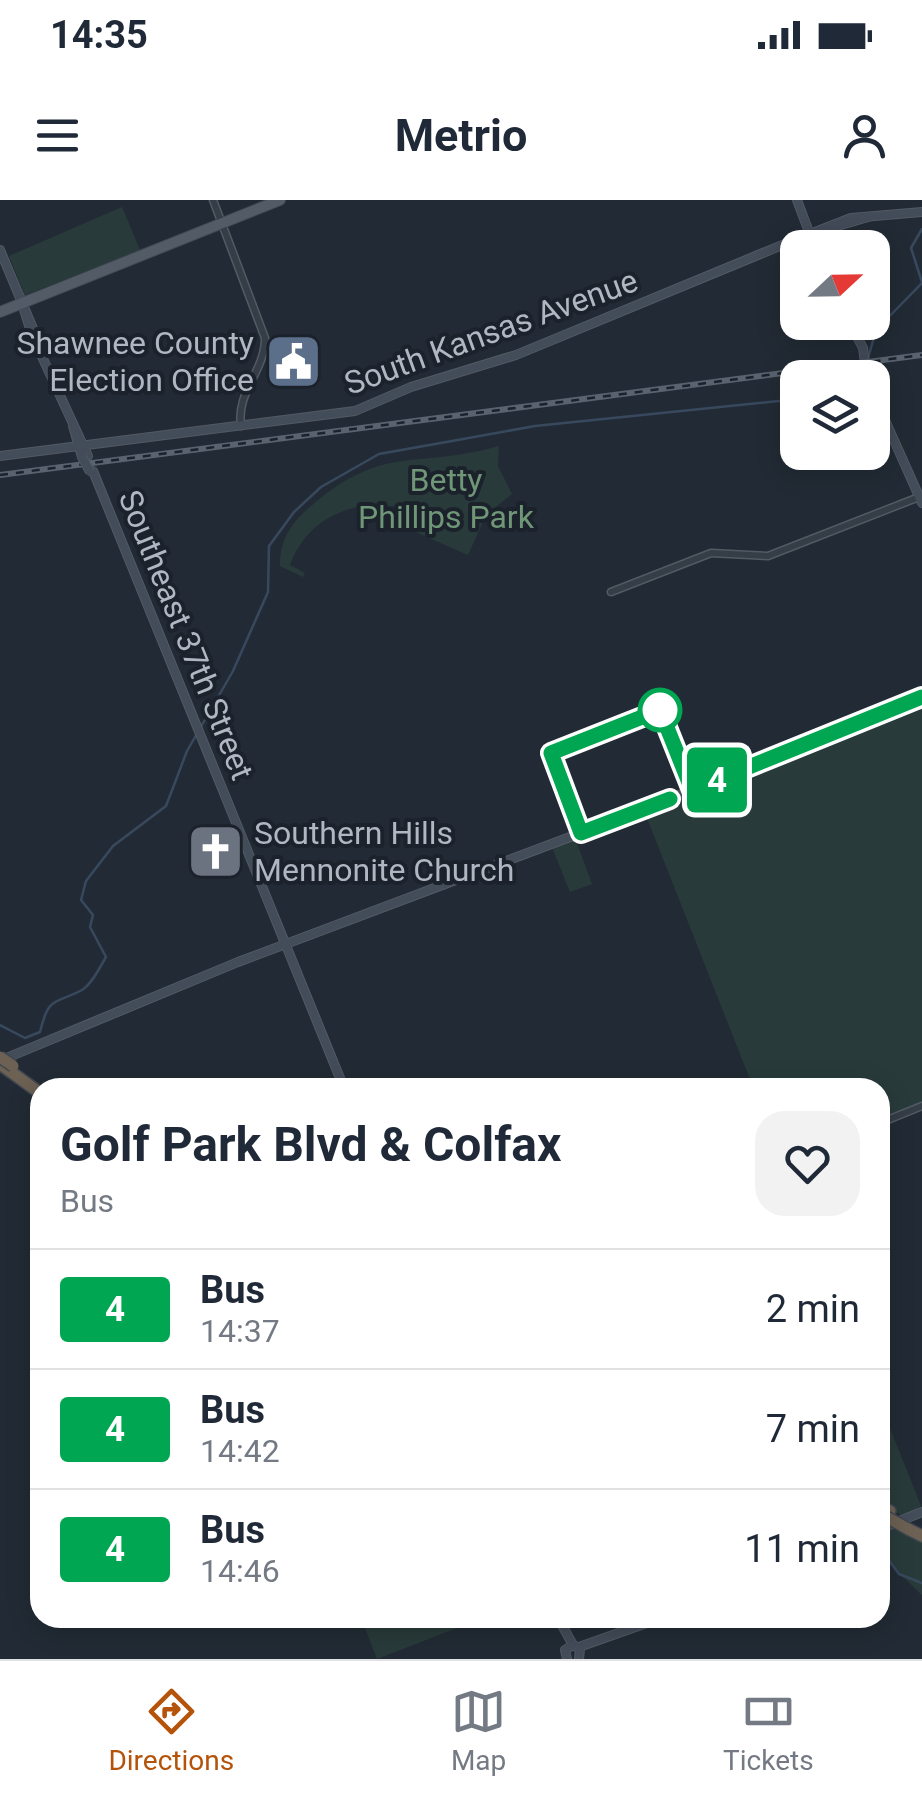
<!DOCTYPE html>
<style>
body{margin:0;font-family:Roboto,sans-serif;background:#f2f2f3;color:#1f2937;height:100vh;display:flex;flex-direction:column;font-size:38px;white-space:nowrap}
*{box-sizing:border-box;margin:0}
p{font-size:32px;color:#747a83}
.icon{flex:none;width:55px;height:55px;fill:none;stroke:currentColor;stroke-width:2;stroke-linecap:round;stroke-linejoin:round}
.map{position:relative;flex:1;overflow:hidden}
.details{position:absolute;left:30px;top:878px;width:860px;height:550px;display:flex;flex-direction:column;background:#fff;border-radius:30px;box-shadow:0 5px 25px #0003}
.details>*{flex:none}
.badge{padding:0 20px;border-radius:8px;font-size:35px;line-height:65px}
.needle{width:65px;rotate:68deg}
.controls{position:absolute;left:780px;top:30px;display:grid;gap:20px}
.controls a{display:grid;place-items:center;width:110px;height:110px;border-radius:20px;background:#fff;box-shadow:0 5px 25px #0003;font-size:50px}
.map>.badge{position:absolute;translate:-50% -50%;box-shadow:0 0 0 5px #fff}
.round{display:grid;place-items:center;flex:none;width:105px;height:105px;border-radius:30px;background:#f2f2f3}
.summary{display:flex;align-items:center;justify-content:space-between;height:170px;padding:0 30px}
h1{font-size:48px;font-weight:700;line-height:75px}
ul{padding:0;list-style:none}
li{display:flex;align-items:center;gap:30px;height:120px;padding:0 30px;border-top:2px solid #e0e1e3}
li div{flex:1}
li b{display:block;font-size:38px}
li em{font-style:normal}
li .badge{min-width:110px;font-weight:700;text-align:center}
.status{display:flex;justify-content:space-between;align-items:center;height:70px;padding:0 50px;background:#fff;direction:ltr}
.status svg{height:28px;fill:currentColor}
header{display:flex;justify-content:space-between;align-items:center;height:130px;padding:0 30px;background:#fff;font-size:45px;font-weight:700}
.menu{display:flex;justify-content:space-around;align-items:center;height:140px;border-top:2px solid #e0e1e3;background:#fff;font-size:28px;color:#747a83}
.menu a{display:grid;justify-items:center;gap:5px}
.menu .on{color:#b45309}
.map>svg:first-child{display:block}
.green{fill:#283b3a}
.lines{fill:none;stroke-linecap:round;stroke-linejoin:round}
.stream{stroke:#38495e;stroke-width:2.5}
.tertiary-casing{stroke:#525a64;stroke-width:9}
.secondary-casing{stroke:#525a64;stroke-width:10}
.primary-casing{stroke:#3e4650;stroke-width:12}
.motorway-casing{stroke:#3f4751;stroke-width:14}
.tertiary{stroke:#353d46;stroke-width:6}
.secondary{stroke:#434c59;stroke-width:8}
.primary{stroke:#535c66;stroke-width:10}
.motorway{stroke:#6c6153;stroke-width:11}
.rail-casing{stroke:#59636f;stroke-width:6}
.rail{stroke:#1b222b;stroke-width:2.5;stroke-dasharray:8;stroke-linecap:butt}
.secondary-bridge-casing{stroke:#525a64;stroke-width:10;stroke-linecap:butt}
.motorway-bridge-casing{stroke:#3f4751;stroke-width:14;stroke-linecap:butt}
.secondary-bridge{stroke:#434c59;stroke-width:8}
.motorway-bridge{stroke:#6c6153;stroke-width:11}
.line-casing{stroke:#fff;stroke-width:22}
.line{stroke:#00a651;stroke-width:15}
.stop-dot{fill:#fff;stroke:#00a651;stroke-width:5}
.labels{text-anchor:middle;stroke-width:8;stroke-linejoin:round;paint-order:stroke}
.street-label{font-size:32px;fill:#afb7c3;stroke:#1b222b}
.poi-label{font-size:32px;fill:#afb7c3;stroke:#1b222b;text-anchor:end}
.park-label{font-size:32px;fill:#709678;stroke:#1b222b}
</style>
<div class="status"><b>14:35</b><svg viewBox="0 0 49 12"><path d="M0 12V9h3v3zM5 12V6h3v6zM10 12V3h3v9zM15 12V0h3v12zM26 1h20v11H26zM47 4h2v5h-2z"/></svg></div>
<header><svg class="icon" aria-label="menu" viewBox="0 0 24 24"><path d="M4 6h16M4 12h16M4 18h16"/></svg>Metrio<svg class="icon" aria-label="person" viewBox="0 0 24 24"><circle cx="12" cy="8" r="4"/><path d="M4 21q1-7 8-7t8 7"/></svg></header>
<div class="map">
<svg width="922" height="1459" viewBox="0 0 922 1459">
<rect width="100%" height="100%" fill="#222b35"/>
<g class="green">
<path d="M 122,7 L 140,50 L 25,95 L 9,56 Z"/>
<path d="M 499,246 L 498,266 L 512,294 L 486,315 L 468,355 L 400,325 L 404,308 C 355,298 308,316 290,365 L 305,373 L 303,377 L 280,366 C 280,340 290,324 310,307 C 385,242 415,270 499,246 Z"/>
<path d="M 922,504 L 922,903 L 880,920 L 880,888 L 753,887 L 645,613 Z"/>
<path d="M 575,638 L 592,684 L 570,692 L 552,647 Z"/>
<path d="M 880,1203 L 921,1306 L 904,1317 L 880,1302 Z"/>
<path d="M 895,1325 L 922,1340 L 922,1395 L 880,1355 L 880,1331 Z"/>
<path d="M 361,1418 L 483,1418 L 377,1459 Z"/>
</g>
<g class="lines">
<g class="stream">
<path d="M 922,82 L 911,48 L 922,29"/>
<path d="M 867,162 L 876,130 L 922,83"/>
<path d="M 859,178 L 863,169"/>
<path d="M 0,825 L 25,838 L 40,832 C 49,795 54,805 82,790 C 92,784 100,767 106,757 L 90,727 L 93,715 L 81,700 L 86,681 L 113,646 L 166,606 L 187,551 L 233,471 L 268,392 L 269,346 L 294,312 L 321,287 L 379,254 L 452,241 L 535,226 L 798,199"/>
<path d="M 880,1348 L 899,1374 L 922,1383"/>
</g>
<defs>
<g id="tertiary">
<path d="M 213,0 L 265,138 C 265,172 236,191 241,226"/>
<path d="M 611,392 L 711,353 L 768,356 L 919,297"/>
<path d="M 880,923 L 922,906"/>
</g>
<g id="secondary">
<path d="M 797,0 L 815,48"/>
<path d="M 810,34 L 851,18 L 922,12"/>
<path d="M 0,50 L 39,143"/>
<path d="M 20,97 L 32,135 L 88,256"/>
<path d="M 849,122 L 863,148 L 867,178"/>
<path d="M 872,191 L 922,303"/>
<path d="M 73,226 L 82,257"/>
<path d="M 0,256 L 355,211 L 411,187 L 516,155 L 804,36 L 868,17"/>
<path d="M 93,271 L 344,888"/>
<path d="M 4,859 L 238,762 L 647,608 L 922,497"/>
<path d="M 880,1329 L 922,1312"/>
<path d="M 558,1418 L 573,1445"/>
<path d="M 579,1447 L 661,1418"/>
<path d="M 567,1459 L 565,1450 L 573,1445 L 580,1449 L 579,1459"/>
</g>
<path id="primary" d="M 0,112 L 280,0"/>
<g id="motorway">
<path d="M 0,864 L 40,893"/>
<path d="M 880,1306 L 890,1311"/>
<path d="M 908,1329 L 922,1336"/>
</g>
</defs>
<use href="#tertiary" class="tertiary-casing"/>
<use href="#secondary" class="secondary-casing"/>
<use href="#primary" class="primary-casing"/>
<use href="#motorway" class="motorway-casing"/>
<use href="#tertiary" class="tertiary"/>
<use href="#secondary" class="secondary"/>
<use href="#primary" class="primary"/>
<use href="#motorway" class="motorway"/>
<defs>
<path id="rail" d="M 0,275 L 922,155"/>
</defs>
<use href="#rail" class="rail-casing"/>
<use href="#rail" class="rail"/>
<defs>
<path id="secondary-bridge" d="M 82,257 L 90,272"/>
<g id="motorway-bridge">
<path d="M 0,857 L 13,866"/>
<path d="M 883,1315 L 908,1329"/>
</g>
</defs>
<use href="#secondary-bridge" class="secondary-bridge-casing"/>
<use href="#motorway-bridge" class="motorway-bridge-casing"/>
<use href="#secondary-bridge" class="secondary-bridge"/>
<use href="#motorway-bridge" class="motorway-bridge"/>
</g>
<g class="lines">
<defs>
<path id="line" d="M 670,599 L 581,633 L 551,553 L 660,510 L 692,590 L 922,497"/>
</defs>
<use href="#line" class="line-casing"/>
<use href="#line" class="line"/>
</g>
<defs>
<symbol id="civic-square" viewBox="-11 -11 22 22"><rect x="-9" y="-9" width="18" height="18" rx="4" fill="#5c6f8a" stroke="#1b222b"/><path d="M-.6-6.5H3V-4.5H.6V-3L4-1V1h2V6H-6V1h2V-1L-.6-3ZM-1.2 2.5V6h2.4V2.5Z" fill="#fff"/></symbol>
<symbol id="church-square" viewBox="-11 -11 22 22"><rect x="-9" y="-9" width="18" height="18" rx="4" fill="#6b7280" stroke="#1b222b"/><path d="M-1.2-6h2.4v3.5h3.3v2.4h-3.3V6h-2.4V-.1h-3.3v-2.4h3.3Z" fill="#fff"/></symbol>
</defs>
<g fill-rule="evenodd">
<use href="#civic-square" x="262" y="130" width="63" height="63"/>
<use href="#church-square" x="184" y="620" width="63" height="63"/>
</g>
<circle class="stop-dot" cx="660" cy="510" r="20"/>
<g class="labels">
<g class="street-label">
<text transform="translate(491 132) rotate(-20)" y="11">South Kansas Avenue</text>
<text transform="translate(186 435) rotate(68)" y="11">Southeast 37th Street</text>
</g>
<g class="poi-label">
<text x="254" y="154">Shawnee County<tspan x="254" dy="37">Election Office</tspan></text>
<text x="254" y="644" text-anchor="start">Southern Hills<tspan x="254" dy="37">Mennonite Church</tspan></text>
</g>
<g class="park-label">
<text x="446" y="291">Betty<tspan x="446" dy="37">Phillips Park</tspan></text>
</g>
</g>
</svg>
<div class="controls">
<a><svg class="needle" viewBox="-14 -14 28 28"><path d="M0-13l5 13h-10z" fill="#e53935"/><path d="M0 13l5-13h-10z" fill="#747a83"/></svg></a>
<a><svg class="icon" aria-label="layers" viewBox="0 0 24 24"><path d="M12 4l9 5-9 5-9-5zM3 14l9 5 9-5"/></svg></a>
</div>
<b class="badge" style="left:717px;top:580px;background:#00a651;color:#fff">4</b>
<section class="details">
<div class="summary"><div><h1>Golf Park Blvd &amp; Colfax</h1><p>Bus</p></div><a class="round"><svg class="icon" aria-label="heart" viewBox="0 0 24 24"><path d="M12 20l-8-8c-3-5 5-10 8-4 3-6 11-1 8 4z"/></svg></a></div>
<ul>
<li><span class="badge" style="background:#00a651;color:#fff">4</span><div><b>Bus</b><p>14:37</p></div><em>2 min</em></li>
<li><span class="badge" style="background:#00a651;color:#fff">4</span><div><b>Bus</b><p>14:42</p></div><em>7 min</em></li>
<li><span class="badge" style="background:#00a651;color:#fff">4</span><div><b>Bus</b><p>14:46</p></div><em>11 min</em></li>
</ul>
</section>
</div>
<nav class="menu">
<a class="on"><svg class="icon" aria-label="directions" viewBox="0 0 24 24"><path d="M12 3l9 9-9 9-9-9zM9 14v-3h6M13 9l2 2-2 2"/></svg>Directions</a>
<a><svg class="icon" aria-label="map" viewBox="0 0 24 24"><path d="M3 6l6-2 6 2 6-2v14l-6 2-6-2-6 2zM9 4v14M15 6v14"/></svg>Map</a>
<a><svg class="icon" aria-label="tickets" viewBox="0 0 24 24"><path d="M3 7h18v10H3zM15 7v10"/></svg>Tickets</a>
</nav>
